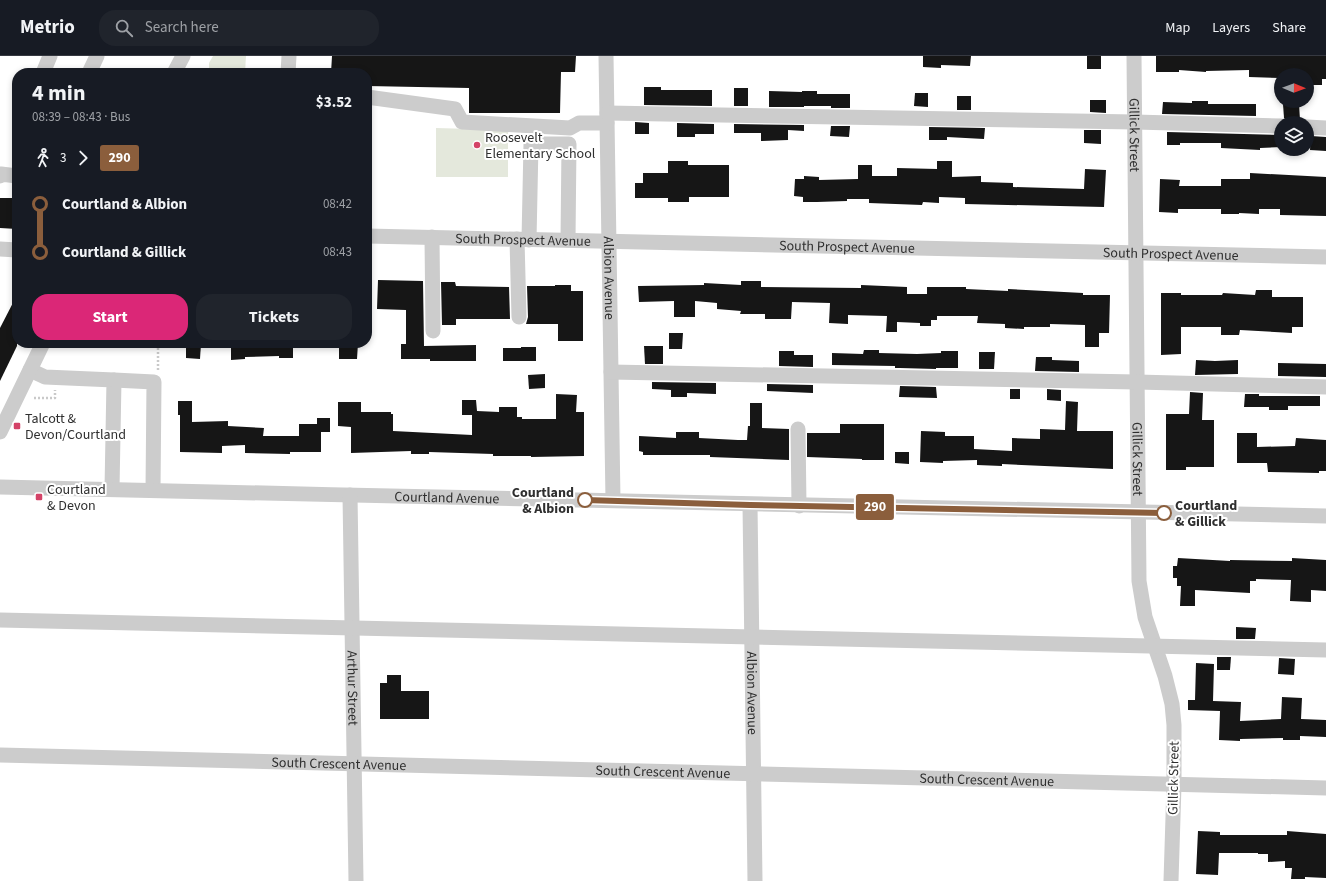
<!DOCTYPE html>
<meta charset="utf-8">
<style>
body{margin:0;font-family:"Source Sans 3",sans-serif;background:#20242c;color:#f1f3f6;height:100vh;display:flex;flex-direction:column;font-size:15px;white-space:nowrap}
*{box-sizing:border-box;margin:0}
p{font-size:13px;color:#9ea1a6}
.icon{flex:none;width:22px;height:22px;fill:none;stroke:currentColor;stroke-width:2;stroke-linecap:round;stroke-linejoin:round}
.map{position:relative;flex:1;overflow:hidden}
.details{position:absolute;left:12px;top:12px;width:360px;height:280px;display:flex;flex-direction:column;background:#171b24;border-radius:16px;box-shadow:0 2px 6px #0003}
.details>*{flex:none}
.badge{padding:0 8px;border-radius:3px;font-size:14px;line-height:26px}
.needle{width:26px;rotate:91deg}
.fabs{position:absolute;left:1274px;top:12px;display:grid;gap:8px}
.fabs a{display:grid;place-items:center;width:40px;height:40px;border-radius:50%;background:#171b24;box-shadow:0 2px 6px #0003;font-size:20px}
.map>.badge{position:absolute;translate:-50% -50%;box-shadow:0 0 0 2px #fff}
.legs{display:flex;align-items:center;gap:6px;height:44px;padding:0 20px;font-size:13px}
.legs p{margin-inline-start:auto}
.headline{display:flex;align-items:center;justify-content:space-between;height:68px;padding:0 20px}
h1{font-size:22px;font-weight:700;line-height:30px}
.button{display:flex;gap:8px;margin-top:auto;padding:8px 20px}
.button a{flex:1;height:46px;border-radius:16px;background:#db2777;color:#fff;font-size:16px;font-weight:700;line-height:46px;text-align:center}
.button a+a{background:#20242c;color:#f1f3f6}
ul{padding:0 20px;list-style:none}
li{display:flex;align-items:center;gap:14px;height:48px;font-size:15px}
li i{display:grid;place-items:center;width:6px;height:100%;margin:0 5px;background:currentColor}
li i::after{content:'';width:10px;height:10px;margin:-5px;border:3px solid;border-radius:50%;background:#171b24}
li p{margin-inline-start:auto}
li:first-child i{background:linear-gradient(#0000 50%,currentColor 0)}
li:last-child i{background:linear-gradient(currentColor 50%,#0000 0)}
header{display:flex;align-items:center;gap:24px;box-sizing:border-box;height:56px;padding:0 20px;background:#171b24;border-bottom:1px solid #363941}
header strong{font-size:19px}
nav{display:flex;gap:22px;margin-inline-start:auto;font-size:14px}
.search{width:280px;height:36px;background:#20242c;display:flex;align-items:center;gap:10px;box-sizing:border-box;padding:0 14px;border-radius:16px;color:#9ea1a6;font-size:15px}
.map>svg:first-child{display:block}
.green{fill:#e4e8dc}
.building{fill:#161616}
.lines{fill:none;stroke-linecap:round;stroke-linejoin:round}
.path{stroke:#c9c9c9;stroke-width:2.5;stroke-dasharray:2 2;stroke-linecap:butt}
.minor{stroke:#ccc;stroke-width:15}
.line-1-casing{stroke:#fff;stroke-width:9}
.line-1{stroke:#8b5e3c;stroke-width:6}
.poi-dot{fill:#d44368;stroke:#fff;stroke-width:1.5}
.stop-1-dot{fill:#fff;stroke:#8b5e3c;stroke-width:2}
.labels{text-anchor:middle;stroke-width:4;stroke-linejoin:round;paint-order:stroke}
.street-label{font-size:14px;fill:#2f2f2f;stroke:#fff}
.poi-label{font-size:14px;fill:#2f2f2f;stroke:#fff;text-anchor:start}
.stop-label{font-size:14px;font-weight:bold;fill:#2f2f2f;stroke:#fff;text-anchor:end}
</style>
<header>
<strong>Metrio</strong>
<div class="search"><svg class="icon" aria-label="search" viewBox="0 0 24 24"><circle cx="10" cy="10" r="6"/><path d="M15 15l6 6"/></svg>Search here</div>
<nav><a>Map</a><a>Layers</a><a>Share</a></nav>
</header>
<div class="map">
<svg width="1326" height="825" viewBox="0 0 1326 825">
<rect width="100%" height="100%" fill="#fff"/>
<g class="green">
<path d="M 213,0 L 246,0 L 245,17 L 209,17 L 209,7 Z"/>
<path d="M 436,72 L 508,74 L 508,121 L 436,121 Z"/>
</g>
<g class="building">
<path d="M 332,0 L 576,0 L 575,16 L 561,16 L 560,57 L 469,57 L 469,32 L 367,30 L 367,17 L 331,17 Z"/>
<path d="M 923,0 L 971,0 L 970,10 L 941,9 L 941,12 L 923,11 Z"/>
<rect x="1087" y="0" width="14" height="13"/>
<path d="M 1156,0 L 1326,0 L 1326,23 L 1322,23 L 1322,29 L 1307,29 L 1307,19 L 1281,19 L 1281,22 L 1249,21 L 1249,14 L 1206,15 L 1206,16 L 1179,14 L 1179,16 L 1156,16 Z"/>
<path d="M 644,31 L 661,31 L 661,34 L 712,34 L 712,50 L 644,49 Z"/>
<rect x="734" y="32" width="14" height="18"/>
<path d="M 769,35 L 802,36 L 802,35 L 817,35 L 817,38 L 850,38 L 850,52 L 831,52 L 831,50 L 804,50 L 804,51 L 769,51 Z"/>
<path d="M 915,37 L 928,37 L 928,51 L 914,50 Z"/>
<rect x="957" y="40" width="14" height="14"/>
<path d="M 1090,44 L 1106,44 L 1106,57 L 1090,56 Z"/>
<path d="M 1192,45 L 1208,45 L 1208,48 L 1256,48 L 1256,60 L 1162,58 L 1163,46 L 1192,47 Z"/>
<path d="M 1283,48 L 1299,48 L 1300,64 L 1287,64 L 1284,62 Z"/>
<path d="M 635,66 L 649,67 L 649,78 L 635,78 Z"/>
<path d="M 677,67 L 714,68 L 714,78 L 695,78 L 695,81 L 677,81 Z"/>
<path d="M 734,68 L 804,69 L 804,75 L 788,74 L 788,84 L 761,85 L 761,77 L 734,77 Z"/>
<path d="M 831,70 L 850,70 L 849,81 L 830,80 Z"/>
<path d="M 929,71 L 985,72 L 984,83 L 947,81 L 947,84 L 929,84 Z"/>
<path d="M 1084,74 L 1101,74 L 1101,88 L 1084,87 Z"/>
<path d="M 1167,76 L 1281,79 L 1281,91 L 1260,92 L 1260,94 L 1221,92 L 1221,87 L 1180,87 L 1180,89 L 1167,89 Z"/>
<path d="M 1311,80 L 1326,81 L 1326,95 L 1310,94 Z"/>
<path d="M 668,105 L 688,105 L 688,109 L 729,109 L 729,141 L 689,141 L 689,146 L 668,146 L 668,142 L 635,142 L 635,127 L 643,127 L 643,117 L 668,117 Z"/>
<path d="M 937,105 L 952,105 L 952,121 L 981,120 L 981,126 L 1013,127 L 1013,131 L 1084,133 L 1085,113 L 1106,114 L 1104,151 L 965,148 L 965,142 L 939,141 L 939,147 L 923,146 L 922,149 L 869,147 L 869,143 L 847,143 L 847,145 L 817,146 L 803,146 L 803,141 L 794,140 L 795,123 L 804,123 L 804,120 L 819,121 L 819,124 L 858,123 L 858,109 L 872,109 L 872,120 L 897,120 L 897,112 L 937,113 Z"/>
<path d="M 1250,117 L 1326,121 L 1326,160 L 1280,159 L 1280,153 L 1259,153 L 1259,158 L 1239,157 L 1239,158 L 1221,158 L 1221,153 L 1178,153 L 1178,157 L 1159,156 L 1160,123 L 1180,124 L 1179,130 L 1221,130 L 1221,123 L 1250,123 Z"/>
<path d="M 0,142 L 17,142 L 17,173 L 0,172 Z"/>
<path d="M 378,224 L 423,225 L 424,290 L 476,289 L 476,305 L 430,305 L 430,303 L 401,303 L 401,288 L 406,288 L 406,254 L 377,253 Z"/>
<path d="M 741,225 L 761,225 L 761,231 L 861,232 L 861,229 L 907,231 L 907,238 L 927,238 L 927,231 L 966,231 L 966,233 L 1008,235 L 1008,233 L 1026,234 L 1083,237 L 1083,239 L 1110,239 L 1109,277 L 1099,277 L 1099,291 L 1085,291 L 1085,269 L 1050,268 L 1050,271 L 1024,271 L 1024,273 L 1005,272 L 1005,268 L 977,267 L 978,260 L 937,260 L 937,264 L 931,264 L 931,270 L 920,270 L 920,267 L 897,266 L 897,276 L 886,276 L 887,260 L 848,259 L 848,268 L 829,267 L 830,247 L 792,246 L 791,263 L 765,263 L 765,258 L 740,258 L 741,255 L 717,253 L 717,247 L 695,245 L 695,261 L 674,261 L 674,245 L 639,246 L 638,230 L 704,229 L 704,227 L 741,229 Z"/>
<path d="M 441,226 L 455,226 L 456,230 L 509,231 L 510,263 L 456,263 L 456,269 L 442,269 Z"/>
<path d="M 555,229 L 571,229 L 571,235 L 583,235 L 583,285 L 558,285 L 558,268 L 526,268 L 528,261 L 527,230 L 555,230 Z"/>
<path d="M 1256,234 L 1272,234 L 1272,241 L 1303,241 L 1303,271 L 1292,271 L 1292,277 L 1240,274 L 1239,279 L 1221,279 L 1221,271 L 1181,271 L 1181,298 L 1161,299 L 1161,237 L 1181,237 L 1181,239 L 1222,239 L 1223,237 L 1255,239 Z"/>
<path d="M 17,239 L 17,290 L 0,325 L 0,272 Z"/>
<path d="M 669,277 L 683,277 L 682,293 L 669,293 Z"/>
<path d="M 186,287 L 201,288 L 200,303 L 186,302 Z"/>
<path d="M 249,287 L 262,287 L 262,289 L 293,289 L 293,302 L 279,302 L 279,300 L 245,301 L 245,303 L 231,304 L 231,288 Z"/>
<path d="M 339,287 L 358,287 L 357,303 L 339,303 Z"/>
<path d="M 644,290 L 663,290 L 663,308 L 645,308 Z"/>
<path d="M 521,291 L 536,291 L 536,305 L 503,305 L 503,292 L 521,292 Z"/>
<path d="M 864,294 L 879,294 L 879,297 L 917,298 L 941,297 L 941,295 L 958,295 L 958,312 L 936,312 L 936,313 L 900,312 L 895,312 L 895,310 L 832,309 L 832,297 L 863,298 Z"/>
<path d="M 779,295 L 794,295 L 794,299 L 813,299 L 813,311 L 779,310 Z"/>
<path d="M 979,296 L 995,296 L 994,313 L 979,313 Z"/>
<path d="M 1036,301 L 1052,301 L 1052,304 L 1079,305 L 1079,316 L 1035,315 Z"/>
<path d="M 1196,304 L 1215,305 L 1238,304 L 1238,318 L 1195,319 Z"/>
<path d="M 1278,307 L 1326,308 L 1326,321 L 1278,320 Z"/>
<path d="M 545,318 L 545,332 L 529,333 L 528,319 Z"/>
<path d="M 652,326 L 716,327 L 716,338 L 687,337 L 687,341 L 671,341 L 671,334 L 652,333 Z"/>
<path d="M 767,328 L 813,329 L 813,337 L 767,335 Z"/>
<path d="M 900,330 L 936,331 L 937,342 L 899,341 Z"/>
<rect x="1010" y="333" width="10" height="10"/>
<path d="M 1047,333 L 1061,334 L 1061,345 L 1047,344 Z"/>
<path d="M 1190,336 L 1203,337 L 1202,364 L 1214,364 L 1214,411 L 1186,411 L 1186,414 L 1166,414 L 1166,358 L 1189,358 Z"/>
<path d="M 556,338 L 577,339 L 576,356 L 584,356 L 584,400 L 531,401 L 531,400 L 493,400 L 493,398 L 429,396 L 429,398 L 411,398 L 411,395 L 351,397 L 351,371 L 338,370 L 338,346 L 361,346 L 361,356 L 391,356 L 391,358 L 393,358 L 393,375 L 472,379 L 472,359 L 462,359 L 462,344 L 476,344 L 477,355 L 499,356 L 499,351 L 517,351 L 517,361 L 522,361 L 522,363 L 556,363 Z"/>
<path d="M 1245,338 L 1259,338 L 1259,340 L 1320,340 L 1320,350 L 1288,350 L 1288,354 L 1269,354 L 1269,351 L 1244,351 Z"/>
<path d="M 178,345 L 192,345 L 192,366 L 228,365 L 228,370 L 264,372 L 263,380 L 299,380 L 299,368 L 317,368 L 317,362 L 330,362 L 330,376 L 321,376 L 321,396 L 290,396 L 290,398 L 245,397 L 245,389 L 222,390 L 222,397 L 180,396 L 180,359 L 178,359 Z"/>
<path d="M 1066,345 L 1078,346 L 1077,375 L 1113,375 L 1113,413 L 1002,408 L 1002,410 L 977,409 L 977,404 L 943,405 L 943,407 L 920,406 L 921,375 L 945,376 L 945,380 L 974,380 L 974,393 L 1012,395 L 1012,382 L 1040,383 L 1040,373 L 1065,374 Z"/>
<path d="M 750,347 L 762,347 L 762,372 L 789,373 L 789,404 L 710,401 L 710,399 L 643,399 L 643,396 L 639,395 L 639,380 L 676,382 L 676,376 L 699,376 L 699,382 L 738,384 L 747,384 L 748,370 L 750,370 Z"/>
<path d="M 840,368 L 884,368 L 884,404 L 862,404 L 862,403 L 807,401 L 807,377 L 840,377 Z"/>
<path d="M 1237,377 L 1257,377 L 1257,391 L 1295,390 L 1296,382 L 1326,384 L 1326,415 L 1319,415 L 1319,417 L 1268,416 L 1267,407 L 1237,407 Z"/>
<path d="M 895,396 L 909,396 L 909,408 L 895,407 Z"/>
<path d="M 1178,502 L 1230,505 L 1230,504 L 1292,505 L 1292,502 L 1326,504 L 1326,535 L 1311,534 L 1311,546 L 1290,545 L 1291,524 L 1256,523 L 1256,525 L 1250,525 L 1250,537 L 1195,534 L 1195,550 L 1180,550 L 1181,530 L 1177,530 L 1177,522 L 1173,522 L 1173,510 L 1177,510 Z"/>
<path d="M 1236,571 L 1256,572 L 1255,583 L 1236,583 Z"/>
<path d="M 1217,601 L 1231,601 L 1230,614 L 1217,614 Z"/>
<path d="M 1279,602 L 1295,603 L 1294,619 L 1278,618 Z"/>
<path d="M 1196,607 L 1214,608 L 1213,645 L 1241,646 L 1240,665 L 1281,663 L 1282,641 L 1302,642 L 1301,663 L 1326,664 L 1326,681 L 1300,680 L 1300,684 L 1283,684 L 1283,682 L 1240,683 L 1240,685 L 1219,684 L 1220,655 L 1188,654 L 1188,644 L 1195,644 Z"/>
<path d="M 387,619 L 401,619 L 401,635 L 429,635 L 429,663 L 380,663 L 380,627 L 387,627 Z"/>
<path d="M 1198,775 L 1220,776 L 1220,779 L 1287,779 L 1287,775 L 1326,778 L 1326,822 L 1305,821 L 1305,823 L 1291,823 L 1292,812 L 1285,812 L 1285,805 L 1268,806 L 1268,798 L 1258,798 L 1258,797 L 1219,797 L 1218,819 L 1196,818 Z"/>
</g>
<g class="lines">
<g class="path">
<path d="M 158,314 L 158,287"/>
<path d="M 34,342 L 55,342 L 55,334"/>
</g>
<g class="minor">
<path id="s1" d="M 606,0 L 613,444"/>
<path id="s2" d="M 1134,0 L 1139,525 L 1145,561 L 1165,620 L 1172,648 L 1174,669 L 1174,729 L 1171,825"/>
<path d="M 43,17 L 50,0"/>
<path d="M 89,17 L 97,0"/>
<path d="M 174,17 L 183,0"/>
<path d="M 288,17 L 289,0"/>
<path d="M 367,41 L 455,53 L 462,66 L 570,72 L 579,67 L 607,67"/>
<path d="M 607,57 L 1135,66 L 1281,70"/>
<path d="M 1307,71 L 1326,72"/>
<path d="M 0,120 L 1,118 L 17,120"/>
<path id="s3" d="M 367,180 L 1326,201"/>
<path d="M 432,181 L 433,275"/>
<path d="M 517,183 L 519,261"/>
<path d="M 529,184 L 531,88 L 569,88 L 568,184"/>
<path d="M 0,193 L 17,194"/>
<path d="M 30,314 L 45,321 L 114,324 L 112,433"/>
<path d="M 611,316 L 1137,326 L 1326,331"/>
<path d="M 114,324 L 154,326 L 153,434"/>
<path d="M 798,373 L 799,450"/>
<path d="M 0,376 L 43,287"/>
<path id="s4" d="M 0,431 C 442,441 884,452 1326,460"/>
<path id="s5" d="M 350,439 L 356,825"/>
<path id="s6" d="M 750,449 L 755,825"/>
<path d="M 0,564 L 1326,594"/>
<path id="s7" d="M 0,699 L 1326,732"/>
</g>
</g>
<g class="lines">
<defs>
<path id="line-1" d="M 585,444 L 750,449 L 1164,457"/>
</defs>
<use href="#line-1" class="line-1-casing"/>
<use href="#line-1" class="line-1"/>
</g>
<g class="poi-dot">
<circle cx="477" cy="89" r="4"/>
<rect x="13" y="366" width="8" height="8" rx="2"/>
<rect x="35" y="437" width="8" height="8" rx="2"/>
</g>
<g class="stop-1-dot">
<circle cx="585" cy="444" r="7"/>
<circle cx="1164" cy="457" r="7"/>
</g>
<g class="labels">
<g class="street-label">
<text dy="5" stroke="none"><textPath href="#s2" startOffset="79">Gillick Street</textPath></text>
<text dy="5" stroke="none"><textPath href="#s3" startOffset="156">South Prospect Avenue</textPath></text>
<text dy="5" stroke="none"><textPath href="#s3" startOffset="480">South Prospect Avenue</textPath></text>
<text dy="5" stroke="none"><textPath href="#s3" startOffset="804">South Prospect Avenue</textPath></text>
<text dy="5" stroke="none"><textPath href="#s1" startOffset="222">Albion Avenue</textPath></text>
<text dy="5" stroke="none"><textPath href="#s2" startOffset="403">Gillick Street</textPath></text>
<text dy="5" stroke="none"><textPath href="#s4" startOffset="447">Courtland Avenue</textPath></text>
<text dy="5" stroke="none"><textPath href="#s5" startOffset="193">Arthur Street</textPath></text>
<text dy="5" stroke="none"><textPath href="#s6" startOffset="188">Albion Avenue</textPath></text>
<text dy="5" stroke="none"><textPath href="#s7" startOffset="339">South Crescent Avenue</textPath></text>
<text dy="5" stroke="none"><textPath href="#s7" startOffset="663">South Crescent Avenue</textPath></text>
<text transform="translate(1173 722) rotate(-89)" y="5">Gillick Street</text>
<text dy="5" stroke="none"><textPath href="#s7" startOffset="987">South Crescent Avenue</textPath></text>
</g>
<g class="poi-label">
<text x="485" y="86">Roosevelt<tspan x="485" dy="16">Elementary School</tspan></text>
<text x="25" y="367">Talcott &amp;<tspan x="25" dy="16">Devon/Courtland</tspan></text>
<text x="47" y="438">Courtland<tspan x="47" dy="16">&amp; Devon</tspan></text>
</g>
<g class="stop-label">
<text x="574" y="441">Courtland<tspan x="574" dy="16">&amp; Albion</tspan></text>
<text x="1175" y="454" text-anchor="start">Courtland<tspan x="1175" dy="16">&amp; Gillick</tspan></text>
</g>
</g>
</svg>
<div class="fabs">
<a><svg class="needle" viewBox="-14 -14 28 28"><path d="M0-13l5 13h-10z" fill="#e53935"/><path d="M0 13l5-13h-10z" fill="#9ea1a6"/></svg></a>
<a><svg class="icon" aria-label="layers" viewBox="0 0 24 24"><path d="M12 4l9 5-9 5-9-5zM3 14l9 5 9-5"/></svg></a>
</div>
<b class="badge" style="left:875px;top:451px;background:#8b5e3c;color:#fff">290</b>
<section class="details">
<div class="headline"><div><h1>4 min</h1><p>08:39 – 08:43 · Bus</p></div><b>$3.52</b></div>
<div class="legs"><svg class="icon" aria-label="walk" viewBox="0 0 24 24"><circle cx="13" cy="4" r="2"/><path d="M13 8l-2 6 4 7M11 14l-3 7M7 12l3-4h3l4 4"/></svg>3<svg class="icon" aria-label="forward" viewBox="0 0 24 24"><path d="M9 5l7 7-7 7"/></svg><b class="badge" style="background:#8b5e3c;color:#fff">290</b></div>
<ul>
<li><i style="color:#8b5e3c"></i><b>Courtland &amp; Albion</b><p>08:42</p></li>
<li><i style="color:#8b5e3c"></i><b>Courtland &amp; Gillick</b><p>08:43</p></li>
</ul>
<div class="button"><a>Start</a><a>Tickets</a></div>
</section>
</div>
